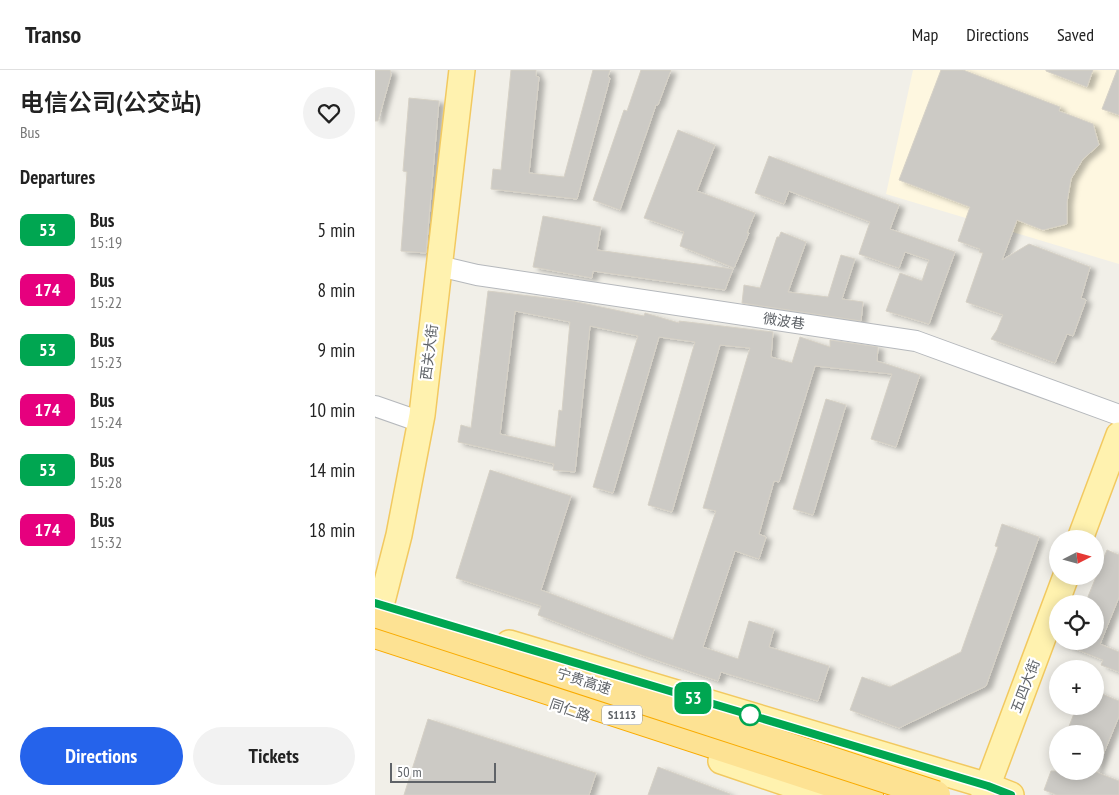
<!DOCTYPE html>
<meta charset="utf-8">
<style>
body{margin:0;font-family:"PT Sans Narrow","Noto Sans SC",sans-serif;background:#f2f2f2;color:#222;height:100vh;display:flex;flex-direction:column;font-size:19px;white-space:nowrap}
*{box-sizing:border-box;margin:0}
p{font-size:16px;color:#767676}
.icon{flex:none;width:28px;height:28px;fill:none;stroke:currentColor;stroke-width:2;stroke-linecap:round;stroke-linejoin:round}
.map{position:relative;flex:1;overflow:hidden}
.details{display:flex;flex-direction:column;background:#fff;width:375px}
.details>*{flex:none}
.badge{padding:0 10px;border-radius:8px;font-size:18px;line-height:32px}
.needle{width:32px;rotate:84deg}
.fabs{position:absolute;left:674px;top:460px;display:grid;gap:10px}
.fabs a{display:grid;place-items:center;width:55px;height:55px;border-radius:50%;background:#fff;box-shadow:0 2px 12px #0003;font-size:25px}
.scale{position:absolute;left:15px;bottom:12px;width:106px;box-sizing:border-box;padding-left:5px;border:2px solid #5f6368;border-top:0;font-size:14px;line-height:18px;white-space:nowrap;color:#5f6368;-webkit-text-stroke:4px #fff;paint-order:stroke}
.map>.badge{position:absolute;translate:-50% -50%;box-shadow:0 0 0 2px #fff}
h2{padding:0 20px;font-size:19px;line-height:45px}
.round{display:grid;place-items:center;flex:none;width:52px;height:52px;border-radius:26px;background:#f2f2f2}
.head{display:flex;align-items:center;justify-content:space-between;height:85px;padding:0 20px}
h1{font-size:24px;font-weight:600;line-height:38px}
.action{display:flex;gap:10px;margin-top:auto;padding:10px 20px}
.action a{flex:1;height:58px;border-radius:30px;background:#2563eb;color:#fff;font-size:20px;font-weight:600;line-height:58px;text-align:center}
.action a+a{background:#f2f2f2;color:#222}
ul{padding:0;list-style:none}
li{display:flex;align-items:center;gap:15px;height:60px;padding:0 20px}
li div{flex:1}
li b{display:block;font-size:19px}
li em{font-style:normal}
li .badge{min-width:55px;font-weight:700;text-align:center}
header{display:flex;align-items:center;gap:30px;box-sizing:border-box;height:70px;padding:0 25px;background:#fff;border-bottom:1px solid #e0e0e0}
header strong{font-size:24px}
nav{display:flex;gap:28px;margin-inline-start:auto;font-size:18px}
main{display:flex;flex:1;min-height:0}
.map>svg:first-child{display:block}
.commercial{fill:#fef7e0}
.building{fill:#cccac5;stroke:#d6d1c6;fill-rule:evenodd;filter:url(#shadow)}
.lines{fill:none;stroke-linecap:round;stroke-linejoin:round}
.minor-casing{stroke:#b5b8bc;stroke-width:22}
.major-casing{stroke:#f2c960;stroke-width:28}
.highway-casing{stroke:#f9ab00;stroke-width:30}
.minor{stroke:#fff;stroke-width:20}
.major{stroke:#fff2af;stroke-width:25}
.highway{stroke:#fde293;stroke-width:28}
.highway-bridge-casing{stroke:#f9ab00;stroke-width:30;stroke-linecap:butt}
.highway-bridge{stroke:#fde293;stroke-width:28}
.line-casing{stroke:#fff;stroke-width:11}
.line{stroke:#00a651;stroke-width:8}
.stop-dot{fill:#fff;stroke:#00a651;stroke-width:2.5}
.labels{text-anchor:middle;stroke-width:4.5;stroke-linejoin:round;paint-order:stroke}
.shield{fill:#fff;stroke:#8f9295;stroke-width:1}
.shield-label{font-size:12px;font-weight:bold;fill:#5f6368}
.street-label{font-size:14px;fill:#5f6368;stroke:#fff}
</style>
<header>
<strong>Transo</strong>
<nav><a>Map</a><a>Directions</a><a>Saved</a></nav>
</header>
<main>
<section class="details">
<div class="head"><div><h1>电信公司(公交站)</h1><p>Bus</p></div><a class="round"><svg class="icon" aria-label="heart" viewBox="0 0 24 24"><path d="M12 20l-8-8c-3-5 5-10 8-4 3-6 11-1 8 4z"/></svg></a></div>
<h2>Departures</h2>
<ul>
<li><span class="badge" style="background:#00a651;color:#fff">53</span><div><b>Bus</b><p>15:19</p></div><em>5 min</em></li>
<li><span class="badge" style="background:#e6007e;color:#fff">174</span><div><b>Bus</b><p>15:22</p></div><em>8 min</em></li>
<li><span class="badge" style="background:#00a651;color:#fff">53</span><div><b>Bus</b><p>15:23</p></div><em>9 min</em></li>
<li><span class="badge" style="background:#e6007e;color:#fff">174</span><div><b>Bus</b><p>15:24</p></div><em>10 min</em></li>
<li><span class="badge" style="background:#00a651;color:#fff">53</span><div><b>Bus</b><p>15:28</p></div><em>14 min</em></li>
<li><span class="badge" style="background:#e6007e;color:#fff">174</span><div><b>Bus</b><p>15:32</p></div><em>18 min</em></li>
</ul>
<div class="action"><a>Directions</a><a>Tickets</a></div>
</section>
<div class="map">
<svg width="744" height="725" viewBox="0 0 744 725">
<defs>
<filter id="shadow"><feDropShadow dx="5.5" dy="3" stdDeviation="2.5" flood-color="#0004"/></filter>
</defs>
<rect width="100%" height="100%" fill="#f1efe8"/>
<path class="commercial" d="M 538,0 L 744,0 L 744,194 L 511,124 Z"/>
<g class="building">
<path d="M 0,0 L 15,0 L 16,5 L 3,51 L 0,51 Z"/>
<path d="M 136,0 L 161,0 L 161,6 L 164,7 L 154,103 L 189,107 L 218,0 L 235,0 L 233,7 L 235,8 L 202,129 L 116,119 L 118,99 L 126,100 Z"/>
<path d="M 266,0 L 296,0 L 283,35 L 281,35 L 245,140 L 218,130 L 249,40 L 252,41 Z"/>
<path d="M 566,0 L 588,0 L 685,37 L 684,41 L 718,54 L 724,75 L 708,89 L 696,109 L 692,132 L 692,154 L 668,160 L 642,150 L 627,190 L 654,174 L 715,197 L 706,228 L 711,230 L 698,266 L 692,264 L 680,293 L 616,269 L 622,260 L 628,245 L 591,232 L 608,183 L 604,182 L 605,179 L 583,171 L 595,137 L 524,110 Z"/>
<path d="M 671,0 L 718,0 L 712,17 L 671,1 Z"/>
<path d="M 742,0 L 744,0 L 744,45 L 727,39 Z"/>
<path d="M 34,28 L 64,31 L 51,183 L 26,181 L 32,102 L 28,101 Z"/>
<path d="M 303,60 L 340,75 L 322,121 L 380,143 L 372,163 L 374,163 L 359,198 L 305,176 L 309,162 L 269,148 Z"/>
<path d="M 394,86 L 524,135 L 515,159 L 580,182 L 554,254 L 511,241 L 525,203 L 547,211 L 554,190 L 530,182 L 524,198 L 484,184 L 495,152 L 414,121 L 409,134 L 380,123 Z"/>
<path d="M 168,146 L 226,157 L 222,180 L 358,199 L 350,220 L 218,201 L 217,208 L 158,197 Z"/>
<path d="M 406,162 L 431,172 L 413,222 L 453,227 L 466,185 L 480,189 L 467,229 L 488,232 L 486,251 L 367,233 L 369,215 L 385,218 L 402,167 L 404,167 Z"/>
<path d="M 113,221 L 197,231 L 269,246 L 270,243 L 304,253 L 304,251 L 398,262 L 396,287 L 417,293 L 425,267 L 455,277 L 455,270 L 503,277 L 502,291 L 545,305 L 521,377 L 496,369 L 517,304 L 440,296 L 404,412 L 399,411 L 384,464 L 391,467 L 384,489 L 360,481 L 328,577 L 363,589 L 374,551 L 399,559 L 394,577 L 454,596 L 443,631 L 346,602 L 343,611 L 269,586 L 163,545 L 166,536 L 81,508 L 115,400 L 196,426 L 166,520 L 298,570 L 341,441 L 328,438 L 375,278 L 345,275 L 297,442 L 273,435 L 320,272 L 284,267 L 238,423 L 218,417 L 263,266 L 215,256 L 200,402 L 178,400 L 179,394 L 83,372 L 86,355 L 96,358 ZM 140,241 L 195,252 L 187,341 L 184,340 L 180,377 L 125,364 Z"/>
<path d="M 451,329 L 471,335 L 438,445 L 418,439 Z"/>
<path d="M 627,454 L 664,467 L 611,616 L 524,658 L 475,640 L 487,607 L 515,617 L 586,582 L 623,477 L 620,476 Z"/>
<path d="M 732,480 L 744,485 L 744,527 L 725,574 L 744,582 L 744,602 L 726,595 L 728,590 L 683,572 L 720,571 L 720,534 L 710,534 Z"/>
<path d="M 720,621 L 744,631 L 744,646 L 721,702 L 744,711 L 744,725 L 682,725 L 669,720 L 676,701 L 720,702 L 720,664 L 691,664 L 702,636 L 720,636 Z"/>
<path d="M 53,649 L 221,703 L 214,725 L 29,725 Z"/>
<path d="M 283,697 L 355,724 L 355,725 L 273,725 Z"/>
</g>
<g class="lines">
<defs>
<g id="minor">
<path d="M 64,196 L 102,205 L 541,271 L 744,345"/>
<path d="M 0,336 L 46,352"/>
</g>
<g id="major">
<path d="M 705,469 L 744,365"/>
<path d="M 0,559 L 24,465 L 47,345 L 87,0"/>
<path d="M 134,573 L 613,716 L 636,725"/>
<path d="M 346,691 L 447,725"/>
<path d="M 609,725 L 691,506"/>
</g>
<path id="highway" d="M 0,564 L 494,725"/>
</defs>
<use href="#minor" class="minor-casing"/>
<use href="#major" class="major-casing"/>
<use href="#highway" class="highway-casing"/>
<use href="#minor" class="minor"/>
<use href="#major" class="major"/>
<use href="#highway" class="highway"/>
<defs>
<path id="highway-bridge" d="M 0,543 L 561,725"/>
</defs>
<use href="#highway-bridge" class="highway-bridge-casing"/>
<use href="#highway-bridge" class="highway-bridge"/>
</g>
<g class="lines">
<defs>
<path id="line" d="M 0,533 L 613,716 L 636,725"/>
</defs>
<use href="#line" class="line-casing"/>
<use href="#line" class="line"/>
</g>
<circle class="stop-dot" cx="375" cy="645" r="10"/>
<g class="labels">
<rect class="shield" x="227" y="635.5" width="40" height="19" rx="4"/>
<g class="shield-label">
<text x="247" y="649">S1113</text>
</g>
<g class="street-label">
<text transform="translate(409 251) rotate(8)" y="5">微波巷</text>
<text transform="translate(54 282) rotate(-83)" y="5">西关大街</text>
<text transform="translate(209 611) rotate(18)" y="5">宁贵高速</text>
<text transform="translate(650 616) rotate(-69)" y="5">五四大街</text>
<text transform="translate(195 640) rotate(19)" y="5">同仁路</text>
</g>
</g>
</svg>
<div class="fabs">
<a><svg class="needle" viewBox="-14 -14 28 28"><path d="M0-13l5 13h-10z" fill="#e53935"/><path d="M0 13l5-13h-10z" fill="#767676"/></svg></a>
<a><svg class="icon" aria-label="locate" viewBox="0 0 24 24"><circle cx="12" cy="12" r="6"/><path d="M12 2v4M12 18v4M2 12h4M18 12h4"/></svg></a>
<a>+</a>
<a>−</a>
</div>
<div class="scale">50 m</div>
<b class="badge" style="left:318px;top:628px;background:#00a651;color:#fff">53</b>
</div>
</main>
